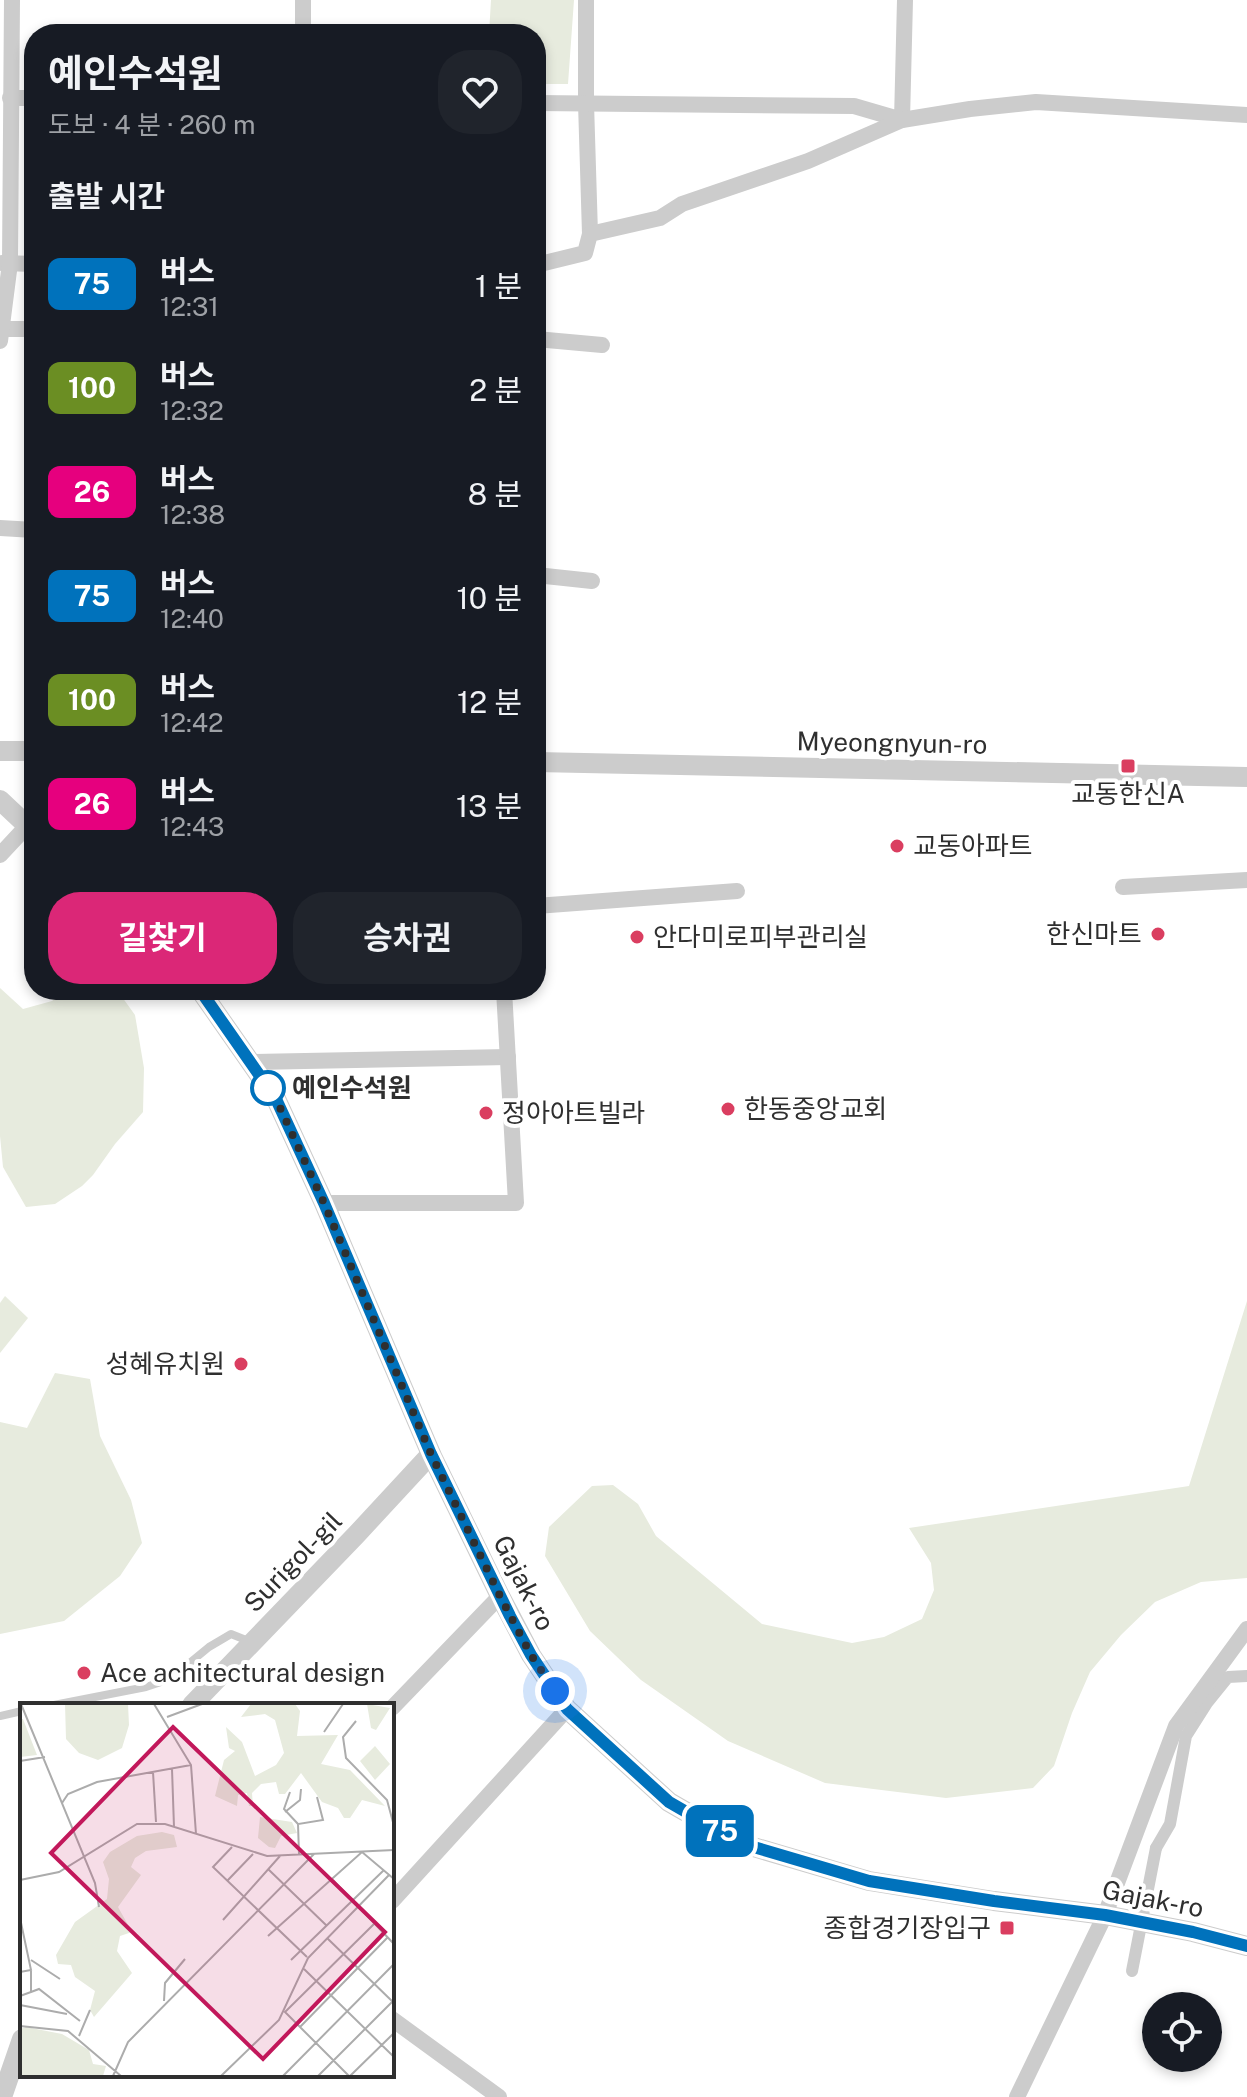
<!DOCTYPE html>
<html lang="ko">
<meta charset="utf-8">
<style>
body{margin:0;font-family:"Public Sans","Noto Sans KR",sans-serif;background:#20242c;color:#f1f3f6;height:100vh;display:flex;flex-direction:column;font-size:30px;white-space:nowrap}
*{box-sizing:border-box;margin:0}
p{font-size:26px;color:#9ea1a6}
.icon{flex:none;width:44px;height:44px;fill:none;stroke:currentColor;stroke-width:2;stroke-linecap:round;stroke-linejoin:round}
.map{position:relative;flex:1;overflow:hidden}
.sheet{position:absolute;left:24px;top:24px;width:522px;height:976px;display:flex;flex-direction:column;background:#171b24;border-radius:32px;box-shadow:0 4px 12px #0003}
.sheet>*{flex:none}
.badge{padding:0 16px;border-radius:12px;font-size:28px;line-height:52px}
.tools{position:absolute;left:1142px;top:1992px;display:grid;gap:16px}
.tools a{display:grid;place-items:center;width:80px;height:80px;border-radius:50%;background:#171b24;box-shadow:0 4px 12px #0003;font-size:40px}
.you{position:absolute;width:40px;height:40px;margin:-20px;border:6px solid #fff;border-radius:50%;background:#1a73e8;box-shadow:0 0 0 12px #1a73e833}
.map>.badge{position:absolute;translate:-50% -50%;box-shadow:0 0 0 4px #fff}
h2{padding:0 24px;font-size:30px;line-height:72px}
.round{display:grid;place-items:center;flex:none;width:84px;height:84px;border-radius:32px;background:#20242c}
.overview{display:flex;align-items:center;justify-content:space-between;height:136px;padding:0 24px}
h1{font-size:38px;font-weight:700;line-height:60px}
.primary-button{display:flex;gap:16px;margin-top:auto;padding:16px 24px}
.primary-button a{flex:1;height:92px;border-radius:32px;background:#db2777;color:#fff;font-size:32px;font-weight:700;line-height:92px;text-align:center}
.primary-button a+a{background:#20242c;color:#f1f3f6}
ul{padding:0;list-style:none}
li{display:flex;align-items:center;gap:24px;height:104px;padding:0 24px}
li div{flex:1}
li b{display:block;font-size:30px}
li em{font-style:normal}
li .badge{min-width:88px;font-weight:700;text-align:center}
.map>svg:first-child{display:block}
.green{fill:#e7ebde}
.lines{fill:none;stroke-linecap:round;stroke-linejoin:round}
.service{stroke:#ccc;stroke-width:8}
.pedestrian{stroke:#ccc;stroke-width:12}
.minor{stroke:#ccc;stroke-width:16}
.tertiary{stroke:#ccc;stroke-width:20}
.pedestrian-bridge{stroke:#ccc;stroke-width:12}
.line-casing{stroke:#fff;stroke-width:18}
.line{stroke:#0072bc;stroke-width:12}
.walk{stroke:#2f2f2f;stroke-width:8;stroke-dasharray:0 14.4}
.poi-dot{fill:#da3e60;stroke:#fff;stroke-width:3}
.stop-dot{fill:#fff;stroke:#0072bc;stroke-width:4}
.labels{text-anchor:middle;stroke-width:8;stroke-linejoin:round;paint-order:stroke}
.street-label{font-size:26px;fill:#2f2f2f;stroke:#fff}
.poi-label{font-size:26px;fill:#2f2f2f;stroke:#fff;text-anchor:start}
.stop-label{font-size:26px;font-weight:bold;fill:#2f2f2f;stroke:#fff;text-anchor:start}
.inset-road{fill:none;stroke:#acacac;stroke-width:2}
.view{fill:#c2185b;fill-opacity:0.15;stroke:#c2185b;stroke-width:4}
.inset-edge{fill:none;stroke:#2f2f2f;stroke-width:4}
</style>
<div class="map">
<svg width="1247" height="2097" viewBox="0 0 1247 2097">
<rect width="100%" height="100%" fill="#fff"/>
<g class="green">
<path d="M 491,0 L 574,0 L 568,84 L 536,84 L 536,34 L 489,34 Z"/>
<path d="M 0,988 L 23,1009 L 52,1001 L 66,990 L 117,990 L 135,1015 L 144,1068 L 143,1112 L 115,1144 L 93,1175 L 82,1186 L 55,1204 L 26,1207 L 3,1167 L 0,1136 Z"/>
<path d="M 5,1296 L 28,1318 L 0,1353 L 0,1303 Z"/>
<path d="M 1247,1301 L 1247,1578 L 1201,1582 L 1155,1602 L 1121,1635 L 1090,1672 L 1072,1713 L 1054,1766 L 1033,1788 L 946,1798 L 825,1783 L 728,1741 L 641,1680 L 590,1631 L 545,1556 L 549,1527 L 592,1486 L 613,1485 L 638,1504 L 656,1536 L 762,1624 L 852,1643 L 884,1637 L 922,1619 L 934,1590 L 931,1563 L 909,1528 L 1189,1486 Z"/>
<path d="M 55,1373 L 90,1379 L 100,1436 L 131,1500 L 142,1543 L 120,1576 L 64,1621 L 0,1634 L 0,1422 L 27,1428 Z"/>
</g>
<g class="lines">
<g class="service">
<path d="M 54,1705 L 146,1687 L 170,1679 L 209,1647 L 231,1634 L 251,1642"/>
<path d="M 0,1716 L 22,1711"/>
</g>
<path class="pedestrian" d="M 1156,1848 L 1170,1824 L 1186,1736 L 1207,1703 L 1228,1677 L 1247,1676"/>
<g class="minor">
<path d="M 586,0 L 586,103 L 590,234"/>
<path d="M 303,34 L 303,0"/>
<path d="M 10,98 L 34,98"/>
<path d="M 536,103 L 854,106 L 902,120 L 905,0"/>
<path d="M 2,263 L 34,264"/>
<path d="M 536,265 L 585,253 L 590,234 L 660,218 L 682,204 L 808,161 L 902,120 L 970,109 L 1036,102 L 1247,115"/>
<path d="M 0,329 L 34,329"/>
<path d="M 536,339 L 602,345"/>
<path d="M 0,341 L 10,263 L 12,0"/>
<path d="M 0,528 L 34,530"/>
<path d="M 536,575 L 592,581"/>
<path d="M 0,855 L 27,826"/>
<path d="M 1123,887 L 1247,880"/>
<path d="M 536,906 L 737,891"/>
<path d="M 250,1062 L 508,1057"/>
<path d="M 324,1203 L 516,1203 L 504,990"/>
<path d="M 392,1708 L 500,1596"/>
<path d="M 392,1901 L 567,1709"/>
<path d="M 392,2019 L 499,2097"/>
<path d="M 1017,2097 L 1105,1915 L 1176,1726 L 1247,1629"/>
</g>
<g class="tertiary">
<path d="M 0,751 L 34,751"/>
<path d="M 536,762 L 1247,777"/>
<path d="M 0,800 L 34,832"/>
<path d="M 200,990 L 276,1099 L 324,1203 L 431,1454 L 500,1596 L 531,1655 L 567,1709 L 669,1802 L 740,1843 L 869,1881 L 994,1901 L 1105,1915 L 1193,1932 L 1247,1946"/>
<path d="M 192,1705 L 356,1535 L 431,1454"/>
<path d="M 2,2097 L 22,2039"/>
</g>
<path class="pedestrian-bridge" d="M 1132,1971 L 1156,1848"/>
</g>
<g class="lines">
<defs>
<path id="line" d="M 200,990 L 276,1099 L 324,1203 L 431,1454 L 510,1616 L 531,1655 L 567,1709 L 669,1802 L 740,1843 L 869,1881 L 994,1901 L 1105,1915 L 1193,1932 L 1247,1946"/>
</defs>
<use href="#line" class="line-casing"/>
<use href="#line" class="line"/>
<path class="walk" d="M 268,1088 L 263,1080 L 276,1099 L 324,1203 L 431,1454 L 500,1596 L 531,1655 L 555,1691"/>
</g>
<g class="poi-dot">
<rect x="1120" y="758" width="16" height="16" rx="4"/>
<circle cx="897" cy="846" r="8"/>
<circle cx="1158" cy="934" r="8"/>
<circle cx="637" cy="937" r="8"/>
<circle cx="728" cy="1109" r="8"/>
<circle cx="486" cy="1113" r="8"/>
<circle cx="241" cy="1364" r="8"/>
<circle cx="84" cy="1673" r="8"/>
<rect x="999" y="1920" width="16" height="16" rx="4"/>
</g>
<circle class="stop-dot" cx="268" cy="1088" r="16"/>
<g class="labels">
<g class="street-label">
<text transform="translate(892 743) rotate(1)" y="9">Myeongnyun-ro</text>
<text transform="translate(293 1562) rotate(-46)" y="9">Surigol-gil</text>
<text transform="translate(524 1583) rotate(63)" y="9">Gajak-ro</text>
<text transform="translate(1153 1899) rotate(11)" y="9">Gajak-ro</text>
</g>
<g class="poi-label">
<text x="1128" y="803" text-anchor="middle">교동한신A</text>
<text x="913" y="855">교동아파트</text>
<text x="1142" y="943" text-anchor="end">한신마트</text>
<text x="653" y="946">안다미로피부관리실</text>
<text x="744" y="1118">한동중앙교회</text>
<text x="502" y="1122">정아아트빌라</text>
<text x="225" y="1373" text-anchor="end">성혜유치원</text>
<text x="100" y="1682">Ace achitectural design</text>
<text x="991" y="1937" text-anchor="end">종합경기장입구</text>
</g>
<g class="stop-label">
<text x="292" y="1097">예인수석원</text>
</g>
</g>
<g transform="translate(20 1703)">
<rect width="374" height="374" fill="#fff"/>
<path d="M 45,1 L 108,1 L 109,22 L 102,45 L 78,57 L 59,50 L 46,36 ZM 231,1 L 275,1 L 280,8 L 277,33 L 318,32 L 301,61 L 330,67 L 365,103 L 342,97 L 330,115 L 324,115 L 318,105 L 302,99 L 281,70 L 265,91 L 259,91 L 256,79 L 241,81 L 232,90 L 233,103 L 229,103 L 227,90 L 218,92 L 217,103 L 195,93 L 204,57 L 215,48 L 209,45 L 206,24 L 222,39 L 235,73 L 256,62 L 264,50 L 255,17 L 245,11 L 221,14 ZM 347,1 L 370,5 L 356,27 L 351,25 ZM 0,16 L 3,16 L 17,52 L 0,54 ZM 355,43 L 370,61 L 355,77 L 340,58 ZM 240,114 L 272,119 L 277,130 L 261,133 L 255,145 L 249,144 L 238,135 ZM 142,129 L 154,132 L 157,144 L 126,148 L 115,155 L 111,164 L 121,172 L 98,204 L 112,229 L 100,233 L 97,248 L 112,270 L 74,314 L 70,307 L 75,288 L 55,274 L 51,262 L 38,261 L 36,252 L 55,219 L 87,196 L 89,176 L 83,159 L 90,149 L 117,133 ZM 6,324 L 42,331 L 69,347 L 73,361 L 86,363 L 83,373 L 0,373 L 0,326 Z" fill="#e7ebde"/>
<path class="inset-road" d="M 1,1 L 75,180 L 79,204M 134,1 L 171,62 L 176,131M 147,14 L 182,1M 336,18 L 323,34 L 326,55 L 367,97 L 374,123M 304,29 L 323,1M 0,58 L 25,54M 152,66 L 154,124M 133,69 L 136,119M 270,89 L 264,106 L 278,121M 42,100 L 48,91 L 77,79 L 171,62M 265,109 L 280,97 L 281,86M 212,144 L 193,164 L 287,254M 279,151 L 278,121 L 303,117 L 297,94M 248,166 L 307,223M 0,177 L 39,169 L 117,121 L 145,121 L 247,153 L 374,147M 208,177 L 233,151M 313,177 L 374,241M 0,215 L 11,267 L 0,269M 203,217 L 260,153M 248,233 L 342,149 L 374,176M 307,235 L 374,300M 11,257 L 40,276M 271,257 L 364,167M 284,266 L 374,354M 11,289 L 19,286 L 60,318M 0,293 L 11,289 L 11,267M 144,298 L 145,280 L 165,256M 0,302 L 47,311M 0,323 L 48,328 L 101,373M 280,324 L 368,234M 59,333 L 70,307M 93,373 L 108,339 L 294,151M 201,373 L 259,317 L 288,255 L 369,172M 263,373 L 374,261M 298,373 L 374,297M 329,373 L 265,309 L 354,221M 330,373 L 374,330"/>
<path class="view" d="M 153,24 L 365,229 L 243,356 L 31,150 Z"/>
<rect width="374" height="374" class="inset-edge"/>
</g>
</svg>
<div class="tools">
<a><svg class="icon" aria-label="locate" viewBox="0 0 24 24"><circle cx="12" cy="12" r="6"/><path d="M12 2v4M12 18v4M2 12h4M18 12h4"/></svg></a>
</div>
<div class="you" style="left:555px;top:1691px"></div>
<b class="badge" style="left:720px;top:1831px;background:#0072bc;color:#fff">75</b>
<section class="sheet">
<div class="overview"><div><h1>예인수석원</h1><p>도보 · 4 분 · 260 m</p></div><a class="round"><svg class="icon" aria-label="heart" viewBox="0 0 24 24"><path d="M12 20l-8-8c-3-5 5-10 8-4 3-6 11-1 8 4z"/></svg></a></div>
<h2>출발 시간</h2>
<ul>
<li><span class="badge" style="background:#0072bc;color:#fff">75</span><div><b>버스</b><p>12:31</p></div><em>1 분</em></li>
<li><span class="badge" style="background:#6b8e23;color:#fff">100</span><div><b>버스</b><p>12:32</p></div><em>2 분</em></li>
<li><span class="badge" style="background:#e6007e;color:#fff">26</span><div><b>버스</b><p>12:38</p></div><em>8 분</em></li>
<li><span class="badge" style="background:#0072bc;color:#fff">75</span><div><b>버스</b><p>12:40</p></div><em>10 분</em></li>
<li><span class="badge" style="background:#6b8e23;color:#fff">100</span><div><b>버스</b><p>12:42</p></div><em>12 분</em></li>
<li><span class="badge" style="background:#e6007e;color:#fff">26</span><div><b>버스</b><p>12:43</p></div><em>13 분</em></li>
</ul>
<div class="primary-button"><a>길찾기</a><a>승차권</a></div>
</section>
</div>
